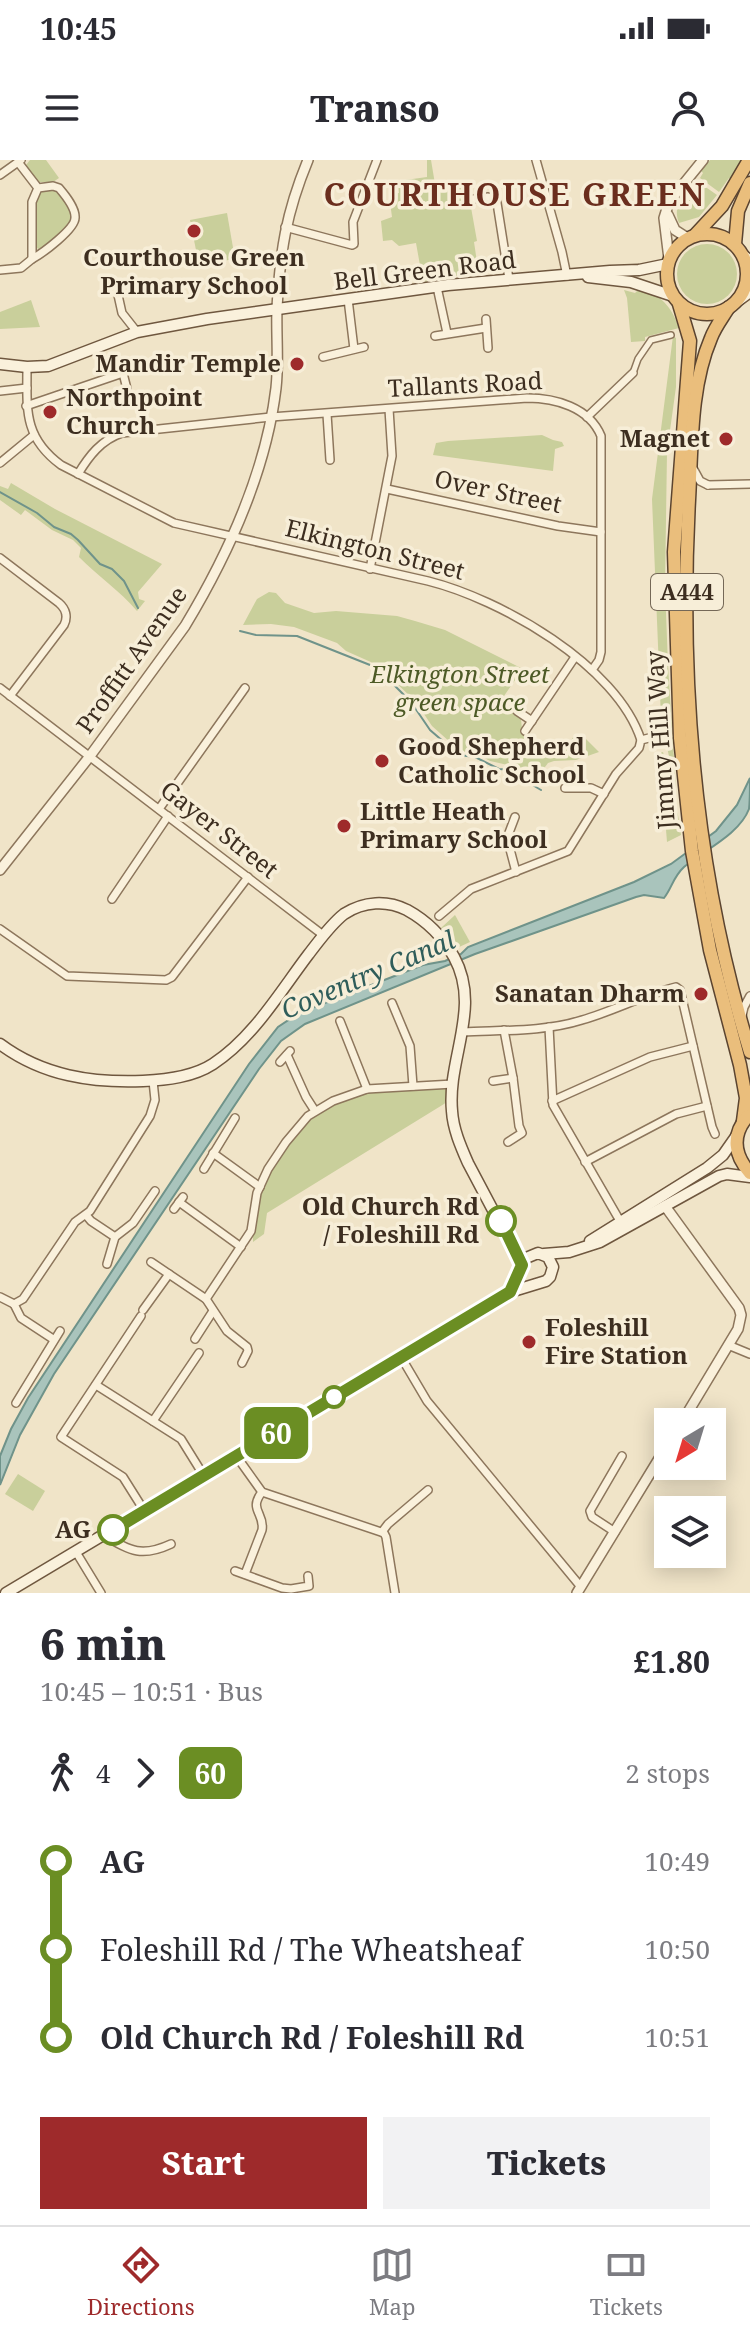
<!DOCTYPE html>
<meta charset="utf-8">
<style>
body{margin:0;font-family:"Noto Serif",serif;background:#f2f2f3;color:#2b2b33;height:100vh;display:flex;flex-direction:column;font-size:30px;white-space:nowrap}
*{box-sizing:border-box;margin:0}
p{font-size:26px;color:#7c7c81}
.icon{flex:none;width:44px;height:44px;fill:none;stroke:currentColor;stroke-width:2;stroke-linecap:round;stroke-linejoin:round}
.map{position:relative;height:1433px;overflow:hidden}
.drawer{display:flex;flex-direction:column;background:#fff;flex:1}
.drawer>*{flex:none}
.badge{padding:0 16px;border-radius:12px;font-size:28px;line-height:52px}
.needle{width:52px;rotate:218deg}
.controls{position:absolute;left:654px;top:1248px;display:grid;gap:16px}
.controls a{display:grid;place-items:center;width:72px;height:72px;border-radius:0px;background:#fff;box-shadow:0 4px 20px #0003;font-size:40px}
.map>.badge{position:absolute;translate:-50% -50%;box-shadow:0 0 0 4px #fff}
.legs{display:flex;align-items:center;gap:12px;height:88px;padding:0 40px;font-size:26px}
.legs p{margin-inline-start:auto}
.overview{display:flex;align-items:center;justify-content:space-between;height:136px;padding:0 40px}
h1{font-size:44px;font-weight:800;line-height:60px}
.button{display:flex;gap:16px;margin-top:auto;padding:16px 40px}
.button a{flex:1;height:92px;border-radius:0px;background:#9e2a2b;color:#fff;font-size:32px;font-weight:800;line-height:92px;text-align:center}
.button a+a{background:#f2f2f3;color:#2b2b33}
ul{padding:0 40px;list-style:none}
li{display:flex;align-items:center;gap:28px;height:88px;font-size:30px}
li i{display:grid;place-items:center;width:12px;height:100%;margin:0 10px;background:currentColor}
li i::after{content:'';width:20px;height:20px;margin:-10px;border:6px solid;border-radius:50%;background:#fff}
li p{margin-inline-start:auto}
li:first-child i{background:linear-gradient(#0000 50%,currentColor 0)}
li:last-child i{background:linear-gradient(currentColor 50%,#0000 0)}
.status{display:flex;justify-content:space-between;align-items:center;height:56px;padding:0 40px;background:#fff;direction:ltr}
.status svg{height:22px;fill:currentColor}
header{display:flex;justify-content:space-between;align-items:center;height:104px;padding:0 40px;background:#fff;font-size:36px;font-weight:800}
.dock{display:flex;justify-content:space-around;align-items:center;height:112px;border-top:2px solid #e1e1e2;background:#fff;font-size:22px;color:#7c7c81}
.dock a{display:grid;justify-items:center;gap:4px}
.dock .active{color:#9e2a2b}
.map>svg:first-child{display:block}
.green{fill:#c9cf9b}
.water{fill:#a9c4bc;stroke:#6f938a;stroke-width:2}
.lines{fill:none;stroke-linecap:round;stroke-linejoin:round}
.stream{stroke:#6f938a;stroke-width:2}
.pedestrian-casing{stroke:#8d765c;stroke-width:8}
.minor-casing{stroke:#8d765c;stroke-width:10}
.tertiary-casing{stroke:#8d765c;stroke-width:12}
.secondary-casing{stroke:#6f573f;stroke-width:13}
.trunk-casing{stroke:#5b4430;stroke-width:15}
.pedestrian{stroke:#faf1dc;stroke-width:5}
.minor{stroke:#faf1dc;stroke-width:7}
.tertiary{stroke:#faf1dc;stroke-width:9}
.secondary{stroke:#faf1dc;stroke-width:10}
.trunk{stroke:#eabe7c;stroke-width:12}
.line-1-casing{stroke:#fff;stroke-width:18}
.line-1{stroke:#6b8e23;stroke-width:12}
.poi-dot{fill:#9e2a2b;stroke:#f7eed8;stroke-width:3}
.stop-1-dot{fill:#fff;stroke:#6b8e23;stroke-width:4}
.labels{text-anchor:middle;stroke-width:7;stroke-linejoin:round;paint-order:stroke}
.shield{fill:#f7eed8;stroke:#756857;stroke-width:2}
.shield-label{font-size:22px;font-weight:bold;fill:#3d2e20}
.poi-label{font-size:24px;font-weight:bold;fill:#3d2e20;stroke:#f7eed8;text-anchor:start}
.street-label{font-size:24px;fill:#3d2e20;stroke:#f7eed8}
.park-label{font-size:24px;font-style:italic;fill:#4d5a26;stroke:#f7eed8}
.stop-label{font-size:24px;font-weight:bold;fill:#3d2e20;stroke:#f7eed8;text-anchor:end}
.water-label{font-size:26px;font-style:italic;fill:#2f5d5a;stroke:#f7eed8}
.district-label{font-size:32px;font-weight:bold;letter-spacing:2px;fill:#6b2e1e;stroke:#f7eed8}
</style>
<div class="status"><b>10:45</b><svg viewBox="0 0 49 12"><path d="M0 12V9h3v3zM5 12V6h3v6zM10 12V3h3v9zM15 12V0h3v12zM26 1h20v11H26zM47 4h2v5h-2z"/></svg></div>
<header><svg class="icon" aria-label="menu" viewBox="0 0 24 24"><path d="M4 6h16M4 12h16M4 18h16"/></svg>Transo<svg class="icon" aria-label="person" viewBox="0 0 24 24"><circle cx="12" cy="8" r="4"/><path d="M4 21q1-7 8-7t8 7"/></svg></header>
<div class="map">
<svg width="750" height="1433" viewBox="0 0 750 1433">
<rect width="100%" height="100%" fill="#f0e4c8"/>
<g class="green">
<path d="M 30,0 L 46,0 L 59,18 L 53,22 L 38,22 L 26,5 Z"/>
<path d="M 427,0 L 431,0 L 436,30 L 467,25 L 477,81 L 474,82 L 477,102 L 483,105 L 502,103 L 503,107 L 423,122 L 416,83 L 399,86 L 392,80 L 383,81 L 381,61 L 392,57 L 389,35 L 399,33 L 398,21 L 427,17 Z"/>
<path d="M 710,0 L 744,0 L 732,20 L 729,18 L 719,32 L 700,18 L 703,13 L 701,11 Z"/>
<path d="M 697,21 L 717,35 L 699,57 L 679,63 C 673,47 681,38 689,26 L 691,27 Z"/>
<path d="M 49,29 C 62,30 69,45 73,57 C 67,70 51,86 38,89 L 35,85 L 35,42 L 39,32 Z"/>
<path d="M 227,53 L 235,99 L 199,105 L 190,60 Z"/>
<circle cx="707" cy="114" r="30"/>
<path d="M 640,128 C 662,136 671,146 679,168 L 645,177 L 645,181 L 631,182 L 627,138 L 624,130 L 635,133 Z"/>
<path d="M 31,140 L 40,167 L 0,169 L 0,152 Z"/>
<path d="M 673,176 L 676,178 L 676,227 L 667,292 L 665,427 L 668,505 L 676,630 L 661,558 L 652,339 Z"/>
<path d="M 542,275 L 553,280 L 562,282 L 564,286 L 555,289 L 553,311 L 433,295 L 436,283 L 448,281 Z"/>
<path d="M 11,323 L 55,349 L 162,404 L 138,432 L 139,439 L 145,441 L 137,451 C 120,431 98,416 79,397 L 81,388 L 73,380 L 52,370 L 25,350 L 21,355 L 0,340 L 0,326 L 8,329 Z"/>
<path d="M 269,432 L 276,433 L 285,443 L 314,453 L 336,451 L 397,456 L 415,461 L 445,470 L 521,508 L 522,510 L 504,536 L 517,545 L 513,553 L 521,559 L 522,569 L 556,593 L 567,585 L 575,575 L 581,579 L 584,577 L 599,592 L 576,600 L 554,601 L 548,603 L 539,615 L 529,613 L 522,608 L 490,601 L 477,594 L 460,591 L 432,566 L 416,542 L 388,515 L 373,503 L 346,491 L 337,483 L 294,467 L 271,464 L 243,465 L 257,439 Z"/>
<path d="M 663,592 L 678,655 L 681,675 L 667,682 L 660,593 Z"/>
<path d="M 455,755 L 470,782 L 457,788 L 441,768 Z"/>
<path d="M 451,926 L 449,940 L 444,944 L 267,1053 L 264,1074 L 253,1082 L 253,1072 L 260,1032 L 277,997 L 309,957 L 334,943 L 368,931 Z"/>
<path d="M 18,1314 L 45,1331 L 33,1351 L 5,1334 Z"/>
</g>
<path class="water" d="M 750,618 C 750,627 750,641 749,649 C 739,675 704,690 684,707 C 673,717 672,728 664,738 L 644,735 L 636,737 L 475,794 L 305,864 L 281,881 L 259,909 L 54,1214 L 20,1275 L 0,1325 L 0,1296 L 11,1269 L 28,1238 L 249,904 L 278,867 L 299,853 L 423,805 L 445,801 L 461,794 L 468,787 L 634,722 L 671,704 L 716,671 L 737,645 Z"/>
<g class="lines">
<g class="stream">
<path d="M 0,332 L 37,353 L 54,367 L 71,374 L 78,380 L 100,404 L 112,409 L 124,421 L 138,448"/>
<path d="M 240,471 L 256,475 L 297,476 L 370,505 L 382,513 L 411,542 L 430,570 L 459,595 L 475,597 L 499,609 L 519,611 L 527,618 L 529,623 L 541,630"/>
</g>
<defs>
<path id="pedestrian" d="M 633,213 L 638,199 L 651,180 L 671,175"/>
<g id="minor">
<path d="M 536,0 L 562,92 L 567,116"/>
<path d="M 18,2 L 38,28 L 32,42 L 32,99 C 43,93 75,69 75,58 C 76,48 65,35 59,28 L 53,26 L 38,28"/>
<path d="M 0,15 L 21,0"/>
<path d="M 474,39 L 488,37 L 497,43 L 509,119"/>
<path d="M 285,67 L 352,85 L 354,84 L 353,62 L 377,0"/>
<path d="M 0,110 L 21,108 L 32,99"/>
<path d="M 437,127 L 447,173"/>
<path d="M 118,135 L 122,153 L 137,172"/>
<path d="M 348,139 L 354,189"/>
<path d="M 486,159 L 488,188"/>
<path d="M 435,176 L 486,168"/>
<path d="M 323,197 L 364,187"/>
<path d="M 27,207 C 27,249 23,277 61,305 L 174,363 L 428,421 C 500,439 617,505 641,580"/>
<path d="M 0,231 L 27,228"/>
<path d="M 26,246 L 123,213 L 127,229"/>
<path d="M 327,254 L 330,300"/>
<path d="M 587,257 L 633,213"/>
<path d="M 0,303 L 34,275"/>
<path d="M 694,310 L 700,321 L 708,325"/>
<path d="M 78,314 C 89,296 101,280 122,273 L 271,257 L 527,238 C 555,238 589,247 601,276 L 601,492 L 599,500 L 592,510"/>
<path d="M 708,325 L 750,324"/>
<path d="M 387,329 L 558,366 L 601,372"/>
<path d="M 0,398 L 59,443 C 66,449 68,457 64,465 L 10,536"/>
<path d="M 370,409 L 392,296 L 389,249"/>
<path d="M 0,528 L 323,775"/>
<path d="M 517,551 L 532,561"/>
<path d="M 525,571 L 575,497"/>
<path d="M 565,628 L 591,628 L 604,634"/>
<path d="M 159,649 L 245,528"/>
<path d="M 515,657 L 507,678 L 516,712"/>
<path d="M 112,739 L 168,656"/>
<path d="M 439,756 L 471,729 L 568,691 L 616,614 L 639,588 L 641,580 L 657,576"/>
<path d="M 0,769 L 67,816 L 166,820 L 172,817 L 248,717"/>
<path d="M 392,843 L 410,886 L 413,926"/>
<path d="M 742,856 L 744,847 L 750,836"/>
<path d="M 340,861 L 367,929"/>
<path d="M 549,867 L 553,945 L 620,1061"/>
<path d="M 504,870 L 513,918 L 519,966 L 522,973 L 508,982"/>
<path d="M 463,872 C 502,870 544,872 582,860 C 614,851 643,835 676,827 L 680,830 L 712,967 L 715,974"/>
<path d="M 287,895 L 306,937 L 315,951"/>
<path d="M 280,902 L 290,891"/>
<path d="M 493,921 L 513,918"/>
<path d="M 552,941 L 650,897 L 693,886"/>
<path d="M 213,993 L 260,1027"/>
<path d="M 585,1002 L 676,954 L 707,946"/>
<path d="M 204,1009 L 235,958"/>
<path d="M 179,1042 L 241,1087"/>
<path d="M 174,1049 L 183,1037"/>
<path d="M 86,1055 L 91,1061 L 115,1077"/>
<path d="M 151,1102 L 206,1139 L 227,1171 L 247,1187 L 248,1191 L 242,1203"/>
<path d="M 107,1104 L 115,1077 L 133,1063 L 155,1031"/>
<path d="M 0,1137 L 14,1144"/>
<path d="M 206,1139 L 251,1071 L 257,1033 L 268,1009 L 286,982 L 308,956 L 333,941 L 367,929 L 453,924"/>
<path d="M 14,1144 L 23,1139 L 75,1062 L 90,1051 L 150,956 L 155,940 L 153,921"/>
<path d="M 14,1144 L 21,1158 L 53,1179"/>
<path d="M 143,1150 L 169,1114"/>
<path d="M 141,1156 L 61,1277 L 123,1317 L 145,1352"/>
<path d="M 195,1179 L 213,1151"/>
<path d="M 728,1185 L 750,1194"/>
<path d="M 401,1197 L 427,1241 L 581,1427"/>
<path d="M 96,1225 L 181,1279 L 204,1316"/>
<path d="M 16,1243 L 60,1171"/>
<path d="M 153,1261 L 199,1193"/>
<path d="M 237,1297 L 262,1332 L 384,1373 L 386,1377 L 395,1433"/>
<path d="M 382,1372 L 388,1364 L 428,1330"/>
<path d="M 615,1372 L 592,1357 L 590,1351 L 622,1296"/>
<path d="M 104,1375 C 130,1392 143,1397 171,1384"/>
<path d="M 76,1392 L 101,1433"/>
<path d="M 235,1411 L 282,1428 L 291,1429 L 309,1426 L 308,1416"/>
<path d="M 245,1414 L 262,1370 C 265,1353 248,1350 262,1332"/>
</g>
<g id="tertiary">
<path d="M 668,55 L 675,70 L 689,79"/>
<path d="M 669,99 L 664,58 L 669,42 L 703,0"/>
<path d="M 0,710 L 90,596 L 185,466 C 229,393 266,312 276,228 C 279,202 276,175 277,148 C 280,92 286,53 308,0"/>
<path d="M 665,1046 L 739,1148 L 741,1155 L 738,1169 L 682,1262"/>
<path d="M 577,1433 L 668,1284"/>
</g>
<g id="secondary">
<path d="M 742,94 L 750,101"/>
<path d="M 588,117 L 631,122 L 673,136"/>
<path d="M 735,143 L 750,132"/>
<path d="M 0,204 L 27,207 L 48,206 L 137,172 L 207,159 L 448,125 L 610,111 L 639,110 L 668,104"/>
<path d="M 0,884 C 43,916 92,923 143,921 C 167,920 193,917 213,904 C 253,878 280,832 308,795 C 319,781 330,765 344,754 C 364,741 387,740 407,750 C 427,761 443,777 454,797 C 482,848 447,898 452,951 C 453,969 461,987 468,1003 L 522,1105"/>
<path d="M 590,1081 L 707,1008 L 723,995 L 737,975"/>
<path d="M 544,1094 L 569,1092 L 600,1082 L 719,1016 L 727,1014 L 750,1017"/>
<path d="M 6,1433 L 510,1132 L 546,1121 L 550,1117 L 553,1107 L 548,1097 L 538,1093 L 526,1098 L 510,1132"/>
</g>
<g id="trunk">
<circle cx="707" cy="114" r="40"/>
<path d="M 695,75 L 722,46 L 749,0"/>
<path d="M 735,84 L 738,51 L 750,23"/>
<path d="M 679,144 L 690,181 L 674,392 L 680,578 L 692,691 L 710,790 L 740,905 L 746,938 L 743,961"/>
<path d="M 729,147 C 723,157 715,167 711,178 C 690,227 692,287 689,340 C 679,527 695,713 750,892"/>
<path d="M 748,956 C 731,975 734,995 750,1013"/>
</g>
</defs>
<use href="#pedestrian" class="pedestrian-casing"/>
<use href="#minor" class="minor-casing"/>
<use href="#tertiary" class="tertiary-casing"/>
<use href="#secondary" class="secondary-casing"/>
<use href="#trunk" class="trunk-casing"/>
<use href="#pedestrian" class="pedestrian"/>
<use href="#minor" class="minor"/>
<use href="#tertiary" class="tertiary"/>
<use href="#secondary" class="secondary"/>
<use href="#trunk" class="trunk"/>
</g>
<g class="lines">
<defs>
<path id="line-1" d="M 113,1370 L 510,1132 L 522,1105 L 501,1061"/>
</defs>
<use href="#line-1" class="line-1-casing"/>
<use href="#line-1" class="line-1"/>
</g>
<g class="poi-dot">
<circle cx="194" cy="71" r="8"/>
<circle cx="297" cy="204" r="8"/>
<circle cx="50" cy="252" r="8"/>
<circle cx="726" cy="279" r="8"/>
<circle cx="382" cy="601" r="8"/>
<circle cx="344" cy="666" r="8"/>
<circle cx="701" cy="834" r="8"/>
<circle cx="529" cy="1182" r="8"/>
</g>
<g class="stop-1-dot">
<circle cx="501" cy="1061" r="14"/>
<circle cx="334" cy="1237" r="10"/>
<circle cx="113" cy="1370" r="14"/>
</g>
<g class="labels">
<rect class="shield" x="651" y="414" width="72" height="36" rx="6"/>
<g class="shield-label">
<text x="687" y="440">A444</text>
</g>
<g class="poi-label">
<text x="194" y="106" text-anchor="middle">Courthouse Green<tspan x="194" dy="28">Primary School</tspan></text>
<text x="281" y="212" text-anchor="end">Mandir Temple</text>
<text x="66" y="246">Northpoint<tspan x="66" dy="28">Church</tspan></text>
<text x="710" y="287" text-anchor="end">Magnet</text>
<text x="398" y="595">Good Shepherd<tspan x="398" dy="28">Catholic School</tspan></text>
<text x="360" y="660">Little Heath<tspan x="360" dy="28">Primary School</tspan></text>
<text x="685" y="842" text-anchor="end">Sanatan Dharm</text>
<text x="545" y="1176">Foleshill<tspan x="545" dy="28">Fire Station</tspan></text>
</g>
<g class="street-label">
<text transform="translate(425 111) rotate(-7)" y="8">Bell Green Road</text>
<text transform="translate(465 225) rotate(-3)" y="8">Tallants Road</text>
<text transform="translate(498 332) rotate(12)" y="8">Over Street</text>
<text transform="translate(375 390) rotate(14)" y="8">Elkington Street</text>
<text transform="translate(132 500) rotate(-55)" y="8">Proffitt Avenue</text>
<text transform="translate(661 580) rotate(-94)" y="8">Jimmy Hill Way</text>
<text transform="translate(219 670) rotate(38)" y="8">Gayer Street</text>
</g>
<g class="park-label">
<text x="460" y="523">Elkington Street<tspan x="460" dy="28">green space</tspan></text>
</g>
<g class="stop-label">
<text x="479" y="1055">Old Church Rd<tspan x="479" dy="28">/ Foleshill Rd</tspan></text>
<text x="91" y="1378">AG</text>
</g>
<g class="water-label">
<text transform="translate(368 815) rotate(-23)" y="9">Coventry Canal</text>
</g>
<g class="district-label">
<text x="515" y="46">COURTHOUSE GREEN</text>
</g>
</g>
</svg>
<div class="controls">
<a><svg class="needle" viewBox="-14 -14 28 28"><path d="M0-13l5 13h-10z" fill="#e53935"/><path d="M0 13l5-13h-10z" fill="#7c7c81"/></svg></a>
<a><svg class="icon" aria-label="layers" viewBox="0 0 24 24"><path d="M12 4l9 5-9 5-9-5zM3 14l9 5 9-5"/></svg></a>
</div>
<b class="badge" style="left:276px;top:1273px;background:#6b8e23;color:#fff">60</b>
</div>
<section class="drawer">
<div class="overview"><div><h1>6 min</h1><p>10:45 – 10:51 · Bus</p></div><b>£1.80</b></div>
<div class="legs"><svg class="icon" aria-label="walk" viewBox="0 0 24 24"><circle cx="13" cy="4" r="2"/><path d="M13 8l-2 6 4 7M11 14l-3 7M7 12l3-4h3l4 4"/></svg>4<svg class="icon" aria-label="forward" viewBox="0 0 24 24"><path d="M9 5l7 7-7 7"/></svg><b class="badge" style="background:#6b8e23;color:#fff">60</b><p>2 stops</p></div>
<ul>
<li><i style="color:#6b8e23"></i><b>AG</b><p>10:49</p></li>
<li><i style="color:#6b8e23"></i><span>Foleshill Rd / The Wheatsheaf</span><p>10:50</p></li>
<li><i style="color:#6b8e23"></i><b>Old Church Rd / Foleshill Rd</b><p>10:51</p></li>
</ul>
<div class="button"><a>Start</a><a>Tickets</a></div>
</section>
<nav class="dock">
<a class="active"><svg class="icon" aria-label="directions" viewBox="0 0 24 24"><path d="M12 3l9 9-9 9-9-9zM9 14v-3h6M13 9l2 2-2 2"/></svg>Directions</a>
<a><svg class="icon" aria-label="map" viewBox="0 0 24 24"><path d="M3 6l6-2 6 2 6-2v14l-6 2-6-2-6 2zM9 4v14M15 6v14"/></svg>Map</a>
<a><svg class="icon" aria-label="tickets" viewBox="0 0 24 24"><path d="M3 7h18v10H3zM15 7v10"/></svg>Tickets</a>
</nav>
